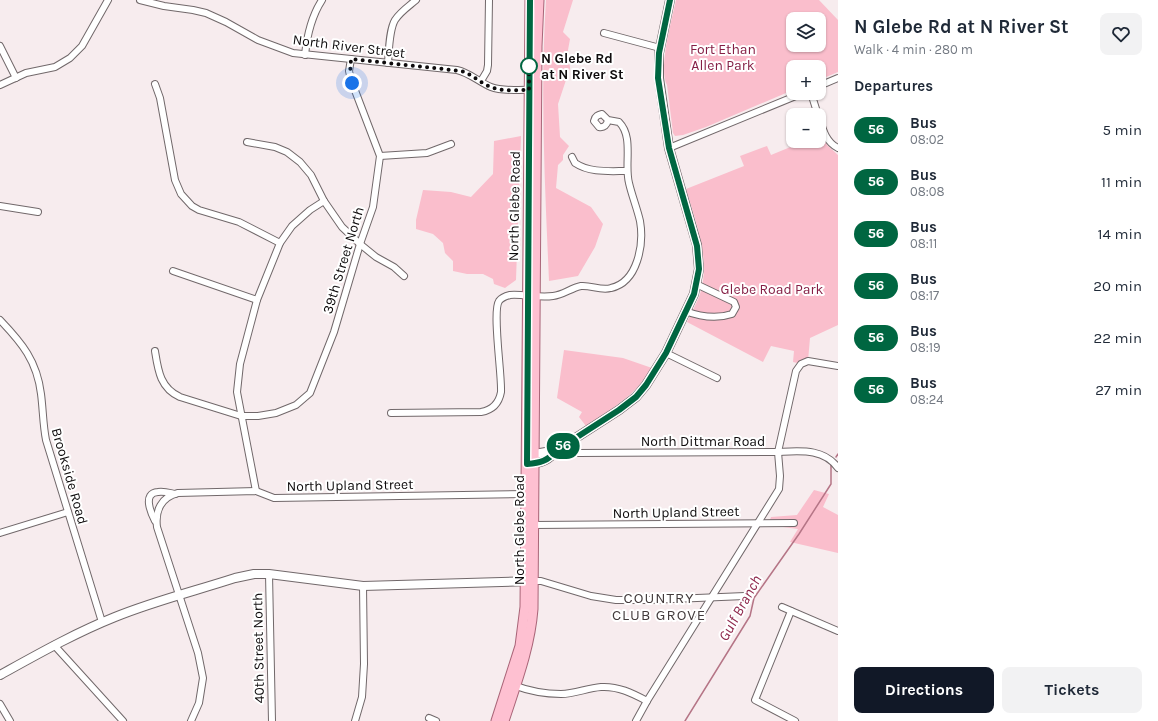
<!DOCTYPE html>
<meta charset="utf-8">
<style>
body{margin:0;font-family:Karla,sans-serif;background:#f2f2f3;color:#1f2937;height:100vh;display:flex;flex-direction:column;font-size:15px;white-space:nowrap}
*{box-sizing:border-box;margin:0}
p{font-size:13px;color:#747a83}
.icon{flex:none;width:22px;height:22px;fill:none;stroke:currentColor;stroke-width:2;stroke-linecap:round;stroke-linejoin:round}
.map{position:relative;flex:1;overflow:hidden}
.sheet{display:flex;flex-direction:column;background:#fff;width:320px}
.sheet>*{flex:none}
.badge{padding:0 8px;border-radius:13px;font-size:14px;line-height:26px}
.controls{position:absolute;left:786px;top:12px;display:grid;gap:8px}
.controls a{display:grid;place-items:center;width:40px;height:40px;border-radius:8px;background:#fff;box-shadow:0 1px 3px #0004;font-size:20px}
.you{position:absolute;width:20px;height:20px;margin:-10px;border:3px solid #fff;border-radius:50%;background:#1a73e8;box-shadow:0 0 0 6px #1a73e833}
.map>.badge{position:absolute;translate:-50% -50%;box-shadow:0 0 0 2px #fff}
h2{padding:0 16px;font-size:15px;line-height:36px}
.round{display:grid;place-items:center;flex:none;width:42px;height:42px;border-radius:8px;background:#f2f2f3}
.summary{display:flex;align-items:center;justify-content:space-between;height:68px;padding:0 16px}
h1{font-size:19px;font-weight:700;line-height:30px}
.cta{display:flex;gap:8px;margin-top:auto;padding:8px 16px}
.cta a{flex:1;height:46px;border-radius:8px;background:#111827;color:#fff;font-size:16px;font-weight:700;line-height:46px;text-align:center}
.cta a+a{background:#f2f2f3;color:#1f2937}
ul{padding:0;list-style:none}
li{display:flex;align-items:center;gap:12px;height:52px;padding:0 16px}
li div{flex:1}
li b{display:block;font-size:15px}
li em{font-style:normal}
li .badge{min-width:44px;font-weight:700;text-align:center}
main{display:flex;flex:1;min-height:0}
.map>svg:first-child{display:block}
.green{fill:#fabecc;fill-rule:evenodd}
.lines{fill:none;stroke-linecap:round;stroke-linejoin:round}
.stream{stroke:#b57586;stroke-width:1.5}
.street-casing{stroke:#71686a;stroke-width:8}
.secondary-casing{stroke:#71686a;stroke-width:10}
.primary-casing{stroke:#a96578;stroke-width:11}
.street{stroke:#fff;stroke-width:6}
.secondary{stroke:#fff;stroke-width:8}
.primary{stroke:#fec0d1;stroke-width:9}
.line-casing{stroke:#fff;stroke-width:9}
.line{stroke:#006641;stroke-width:6}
.walk{stroke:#0e0b0c;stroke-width:4;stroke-dasharray:0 7.2}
.stop-dot{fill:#fff;stroke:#006641;stroke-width:2}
.labels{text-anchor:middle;stroke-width:4;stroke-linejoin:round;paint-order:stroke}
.street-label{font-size:14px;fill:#0e0b0c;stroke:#fff}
.park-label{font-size:14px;fill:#851f45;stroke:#fff}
.stop-label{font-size:14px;font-weight:bold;fill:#0e0b0c;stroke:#fff;text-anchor:start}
.neighbourhood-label{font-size:15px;letter-spacing:1px;fill:#433b3c;stroke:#fff}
.water-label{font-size:15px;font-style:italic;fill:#8f294d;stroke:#fff}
</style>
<main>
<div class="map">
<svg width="838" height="721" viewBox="0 0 838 721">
<rect width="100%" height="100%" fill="#f7ecee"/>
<g class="green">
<path d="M 546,0 L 573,0 L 563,32 L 570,39 L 568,50 L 570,68 L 558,104 L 560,137 L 569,146 L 563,155 L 563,160 L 558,165 L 556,188 L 591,207 L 603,224 L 595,247 L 578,276 L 549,281 C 545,187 540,94 546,0 Z"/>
<path d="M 676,0 L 819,0 L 838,20 L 838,72 L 819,80 L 819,67 L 793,67 L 793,90 L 706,127 L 683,135 L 675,136 L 673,133 L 667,85 C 658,69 672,19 676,0 ZM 793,19 L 819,19 L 819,45 L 793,45 Z"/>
<path d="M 819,120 L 827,145 L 838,155 L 838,325 L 810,338 L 808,361 L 801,364 L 793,362 L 794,351 L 771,346 L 763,362 L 687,322 C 691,314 695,306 699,297 C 712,262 696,223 686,189 L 744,166 L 740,156 L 767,146 L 771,155 L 805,141 L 819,141 L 819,135 L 820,135 Z"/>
<path d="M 521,136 L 516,280 L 505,288 L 494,284 L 493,279 L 483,274 L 467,274 L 453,271 L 453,261 L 445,253 L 443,243 L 433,234 L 416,229 L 416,220 L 423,190 L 451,192 L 471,197 L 493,174 L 494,141 Z"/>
<path d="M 564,350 L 623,358 L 652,368 C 637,395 611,409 586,426 L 579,417 L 582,412 L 557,398 Z"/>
<path d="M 814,490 L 829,494 L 823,507 L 838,515 L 838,553 L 790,542 L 798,529 L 768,525 L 771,517 L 797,515 Z"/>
</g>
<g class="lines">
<g class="stream">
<path d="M 836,457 L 838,454"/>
<path d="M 685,721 L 750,616 L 754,598 L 799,534 L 831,484 L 831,464"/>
</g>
<defs>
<g id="street">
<path d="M 140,0 L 164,6 L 193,10 L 206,13 L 226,22 L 258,40 L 293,53 L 457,70 C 470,73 479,82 491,87 C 503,92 519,89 533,90"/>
<path d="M 604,33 L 660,48"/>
<path d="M 0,46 L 16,78"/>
<path d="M 305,55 C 307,35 311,17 322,0"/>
<path d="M 388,63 C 389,51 389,30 395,20 C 400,12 409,6 416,0"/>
<path d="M 481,81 L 487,71 L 488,65 L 489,0"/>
<path d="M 155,84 L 160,98 L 175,180 L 181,194 L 192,206 L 199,210 L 239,222 L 280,243"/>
<path d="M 0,85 L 26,73 L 55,67 L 70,58 L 82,46 L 108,0"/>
<path d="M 819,86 L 838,78"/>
<path d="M 811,93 L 818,115"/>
<path d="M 819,117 C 823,130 826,142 838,148"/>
<path d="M 247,142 L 275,147 L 287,152 L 300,162 L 311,175 L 324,201 L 342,227 L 360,244 L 376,257 L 394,267 L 404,276"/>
<path d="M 669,148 L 803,93"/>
<path d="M 380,156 L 427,153 L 451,144"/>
<path d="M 572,157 L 575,163 C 590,173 609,171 627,171"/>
<path d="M 0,206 L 38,212"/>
<path d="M 173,271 L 257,300"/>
<path d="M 685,311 C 701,317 717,319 732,314 L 736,307 L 734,302 L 696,284"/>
<path d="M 0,320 C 22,343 37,361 41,394 C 43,409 43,425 46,440 L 102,622"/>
<path d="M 155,351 C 158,370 160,388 180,397 L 241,416 L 258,416 L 276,413 L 296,405 L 310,393 L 334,332 L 360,244 L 373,207 L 380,156 L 351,80 L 349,71 L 351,59"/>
<path d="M 666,353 L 717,378"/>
<path d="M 391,413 L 481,412 C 493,410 499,403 501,392 C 502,375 492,311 499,301 C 502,297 506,296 510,295 C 524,294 538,298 553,296 C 563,295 571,288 581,286 C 591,285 601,291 611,288 C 638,282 644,244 640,221 C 637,208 632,196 629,183 C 624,164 634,137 619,122 L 608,120 L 602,114 C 598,115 595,116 594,121 L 599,127 C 604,128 607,125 608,120"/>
<path d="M 568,444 L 577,453 L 778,452 C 800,451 824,448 838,468"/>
<path d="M 256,491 L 237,392 L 240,364 L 257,300 L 280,243 L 292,226 L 310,210 L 324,201"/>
<path d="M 155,521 C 151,513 142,493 158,492 C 164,491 170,493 175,494"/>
<path d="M 533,525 L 794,523"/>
<path d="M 0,533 L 68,512"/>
<path d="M 269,574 L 272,721"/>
<path d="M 533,581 L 541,581 L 591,596 L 616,600 L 649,600 L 745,596"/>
<path d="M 782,607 L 838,631"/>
<path d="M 791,611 L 755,700 L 795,721"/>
<path d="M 54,645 L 123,721"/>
<path d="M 513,685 C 529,691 545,694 561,694 C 575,694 587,688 601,687 C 618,686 632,693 647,701"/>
<path d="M 0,704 L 10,721"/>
<path d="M 429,718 L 436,721"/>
<path d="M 191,721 L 199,703 L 203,678 L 198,653 L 157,527 C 155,511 161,497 178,493 L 256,491 L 274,498 L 526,494"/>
<path d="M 355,721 L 362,697 L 364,664 L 363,586"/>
<path d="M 636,721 L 647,701 L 779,489 L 780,476 L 778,452 L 796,371 L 801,364 L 808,361 L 838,366"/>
</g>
<g id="secondary">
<path d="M 529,455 L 557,450"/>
<path d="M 529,464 C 542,463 549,460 557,450 L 619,410 L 636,397 L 646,385 L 666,353 L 694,294 L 699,269 L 697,245 L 669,148 L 659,78 L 659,53 L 670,0"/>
<path d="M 0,675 C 38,654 75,633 115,617 C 154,601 195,591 235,578 L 254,574 L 269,574 L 363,586 L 532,581"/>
</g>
<g id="primary">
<path d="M 496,721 L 520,646 L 525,607 L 530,0"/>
<path d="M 504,721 C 516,684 530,648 533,609 L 537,46 L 539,0"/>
</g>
</defs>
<use href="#street" class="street-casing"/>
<use href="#secondary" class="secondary-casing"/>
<use href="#primary" class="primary-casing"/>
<use href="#street" class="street"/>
<use href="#secondary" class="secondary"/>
<use href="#primary" class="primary"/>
</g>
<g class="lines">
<defs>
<path id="line" d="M 530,0 L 527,464 C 540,463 548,461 557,450 L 619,410 L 636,397 L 646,385 L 666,353 L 694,294 L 699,269 L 697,246 L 669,148 L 658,78 L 659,53 L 670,0"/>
</defs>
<use href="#line" class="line-casing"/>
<use href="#line" class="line"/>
<path class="walk" d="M 352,83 L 350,74 L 351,59 L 461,71 C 472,74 480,83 491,87 C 503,92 517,90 529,90 L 529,61 L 529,66"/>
</g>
<circle class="stop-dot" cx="529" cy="66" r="8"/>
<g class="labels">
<g class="street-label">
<text transform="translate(349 46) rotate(7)" y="5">North River Street</text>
<text transform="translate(514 206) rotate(-89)" y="5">North Glebe Road</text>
<text transform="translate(343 260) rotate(-73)" y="5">39th Street North</text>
<text x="703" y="446">North Dittmar Road</text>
<text transform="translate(70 476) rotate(74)" y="5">Brookside Road</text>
<text transform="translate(350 485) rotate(-1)" y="5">North Upland Street</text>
<text transform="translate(676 512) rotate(-1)" y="5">North Upland Street</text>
<text transform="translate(519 530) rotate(-90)" y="5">North Glebe Road</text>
<text transform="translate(258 648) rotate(-91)" y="5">40th Street North</text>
</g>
<g class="park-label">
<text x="723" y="54">Fort Ethan<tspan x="723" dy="16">Allen Park</tspan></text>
<text x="772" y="294">Glebe Road Park</text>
</g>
<g class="stop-label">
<text x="541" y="63">N Glebe Rd<tspan x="541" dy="16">at N River St</tspan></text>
</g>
<g class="neighbourhood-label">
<text x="659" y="603">COUNTRY<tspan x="659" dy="17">CLUB GROVE</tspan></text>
</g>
<g class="water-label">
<text transform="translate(740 608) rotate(-61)" y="5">Gulf Branch</text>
</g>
</g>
</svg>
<div class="controls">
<a><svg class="icon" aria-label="layers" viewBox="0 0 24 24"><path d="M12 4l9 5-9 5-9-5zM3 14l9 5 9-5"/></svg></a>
<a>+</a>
<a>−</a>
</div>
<div class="you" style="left:352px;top:83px"></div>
<b class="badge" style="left:563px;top:446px;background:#006641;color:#fff">56</b>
</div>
<section class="sheet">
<div class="summary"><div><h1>N Glebe Rd at N River St</h1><p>Walk · 4 min · 280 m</p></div><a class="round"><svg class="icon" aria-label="heart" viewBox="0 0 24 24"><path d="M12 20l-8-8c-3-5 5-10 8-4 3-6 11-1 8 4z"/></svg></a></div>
<h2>Departures</h2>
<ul>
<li><span class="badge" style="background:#006641;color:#fff">56</span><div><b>Bus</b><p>08:02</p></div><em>5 min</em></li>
<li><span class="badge" style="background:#006641;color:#fff">56</span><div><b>Bus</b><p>08:08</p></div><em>11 min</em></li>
<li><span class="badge" style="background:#006641;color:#fff">56</span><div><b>Bus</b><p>08:11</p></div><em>14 min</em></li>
<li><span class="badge" style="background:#006641;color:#fff">56</span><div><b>Bus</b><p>08:17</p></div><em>20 min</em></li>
<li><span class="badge" style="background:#006641;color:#fff">56</span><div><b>Bus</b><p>08:19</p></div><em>22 min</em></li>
<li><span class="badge" style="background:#006641;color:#fff">56</span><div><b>Bus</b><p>08:24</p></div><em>27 min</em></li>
</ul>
<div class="cta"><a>Directions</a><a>Tickets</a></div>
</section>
</main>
